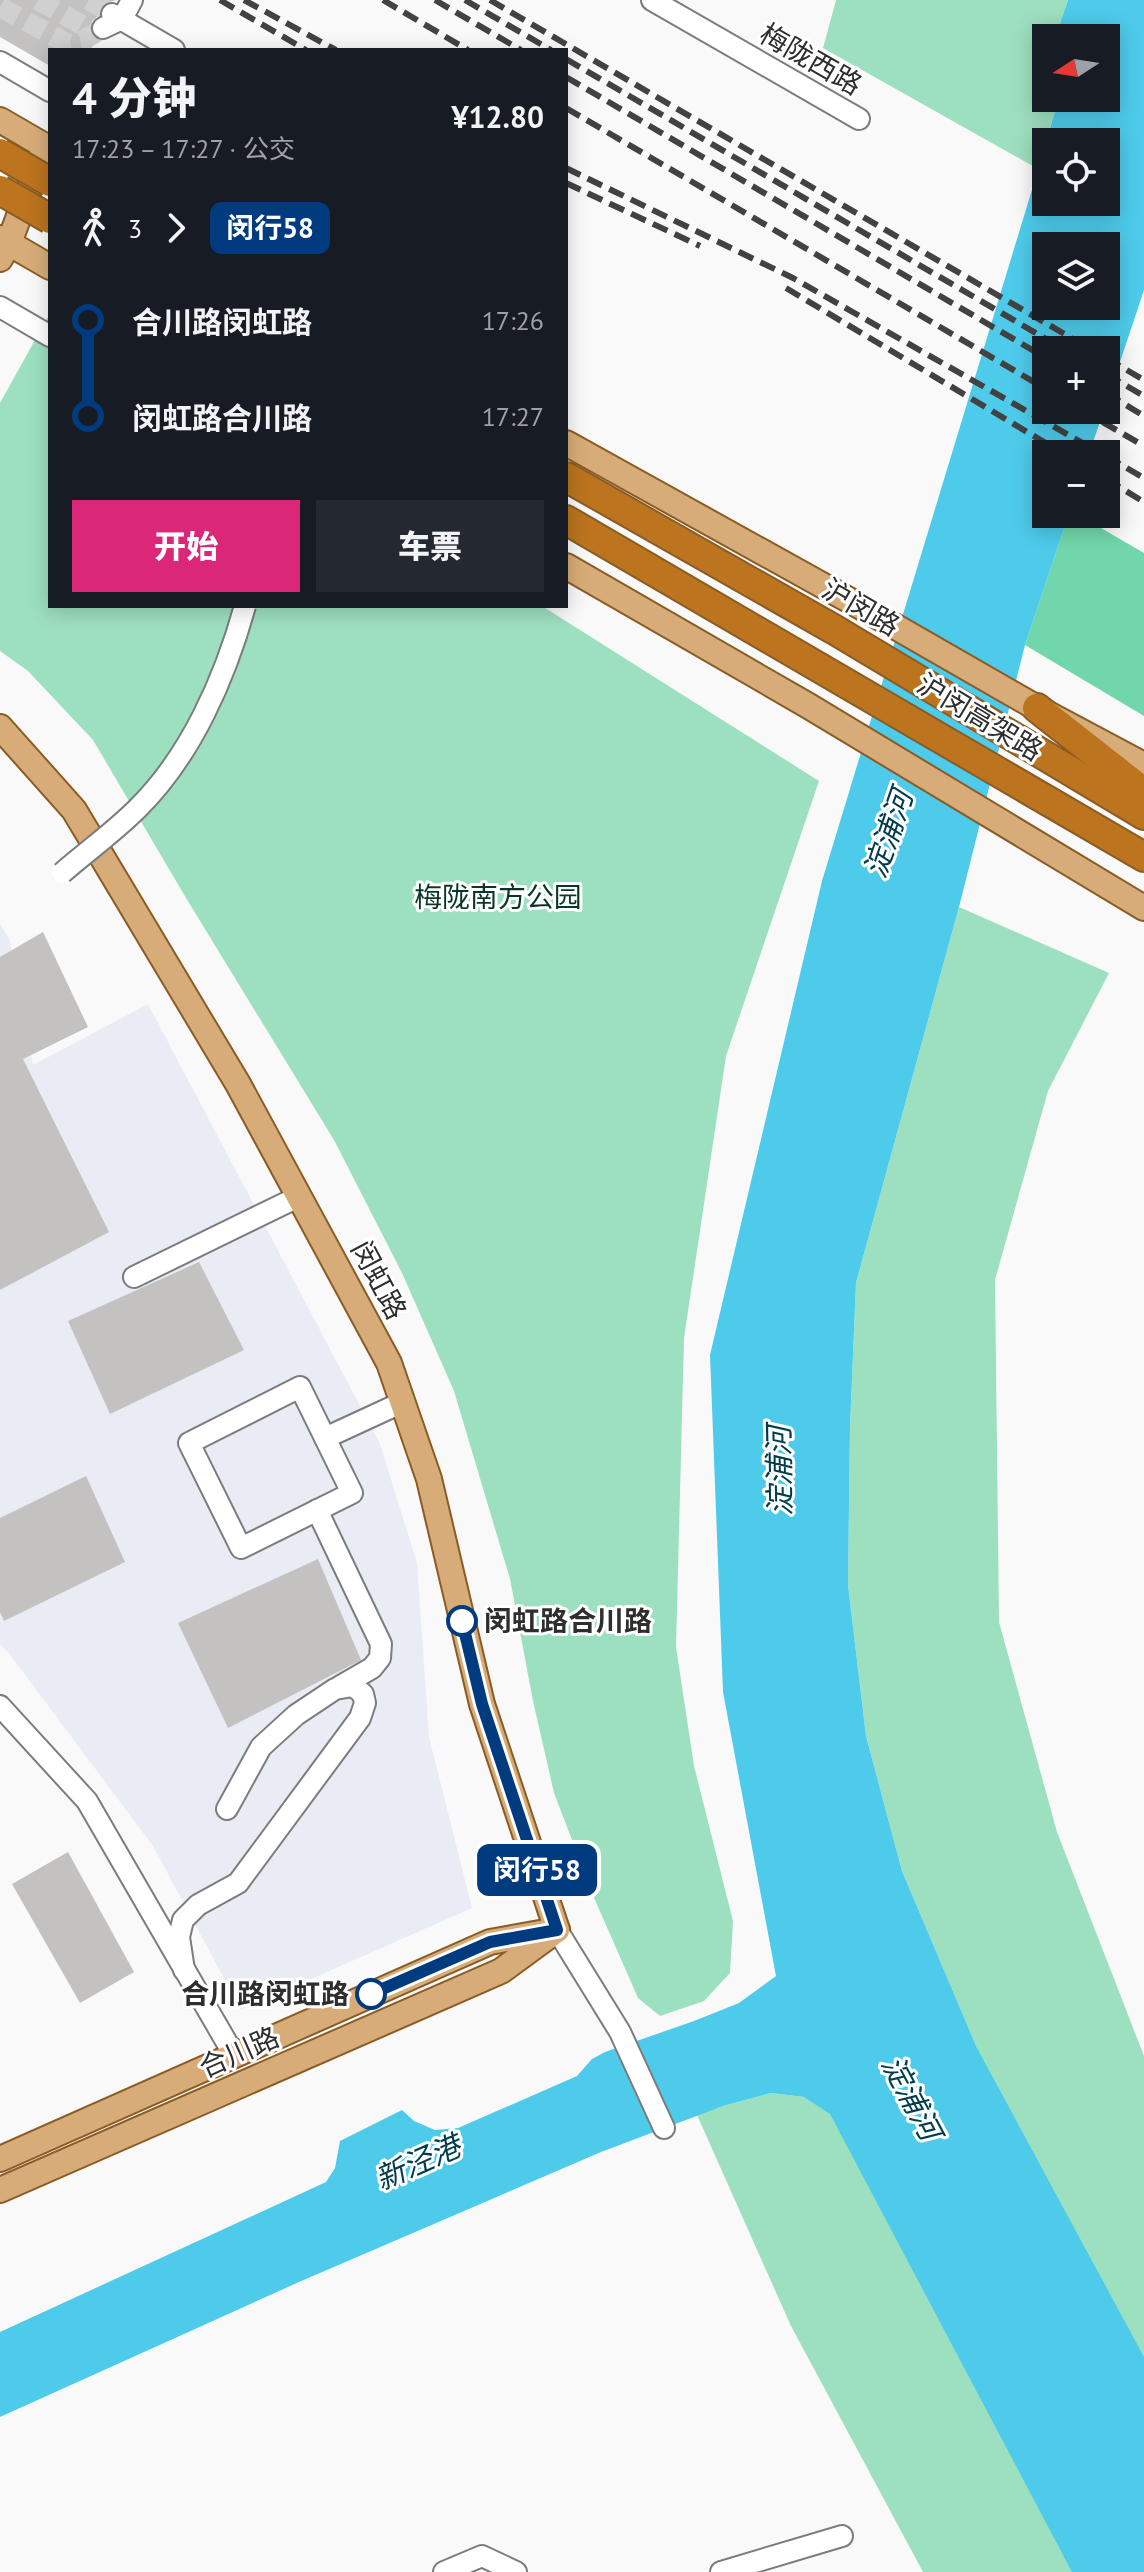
<!DOCTYPE html>
<html lang="zh">
<meta charset="utf-8">
<style>
body{margin:0;font-family:"PT Sans","Noto Sans SC",sans-serif;background:#242831;color:#f1f3f6;height:100vh;display:flex;flex-direction:column;font-size:30px;white-space:nowrap}
*{box-sizing:border-box;margin:0}
p{font-size:26px;color:#9ea1a6}
.icon{flex:none;width:44px;height:44px;fill:none;stroke:currentColor;stroke-width:2;stroke-linecap:round;stroke-linejoin:round}
.map{position:relative;flex:1;overflow:hidden}
.sheet{position:absolute;left:48px;top:48px;width:520px;height:560px;display:flex;flex-direction:column;background:#171b24;border-radius:0px;box-shadow:0 4px 20px #0003}
.sheet>*{flex:none}
.badge{padding:0 16px;border-radius:12px;font-size:28px;line-height:52px}
.needle{width:52px;rotate:258deg}
.buttons{position:absolute;left:1032px;top:24px;display:grid;gap:16px}
.buttons a{display:grid;place-items:center;width:88px;height:88px;border-radius:0px;background:#171b24;box-shadow:0 4px 20px #0003;font-size:40px}
.map>.badge{position:absolute;translate:-50% -50%;box-shadow:0 0 0 4px #fff}
.legs{display:flex;align-items:center;gap:12px;height:88px;padding:0 24px;font-size:26px}
.legs p{margin-inline-start:auto}
.summary{display:flex;align-items:center;justify-content:space-between;height:136px;padding:0 24px}
h1{font-size:44px;font-weight:800;line-height:60px}
.action{display:flex;gap:16px;margin-top:auto;padding:16px 24px}
.action a{flex:1;height:92px;border-radius:0px;background:#db2777;color:#fff;font-size:32px;font-weight:800;line-height:92px;text-align:center}
.action a+a{background:#242831;color:#f1f3f6}
ul{padding:0 24px;list-style:none}
li{display:flex;align-items:center;gap:28px;height:96px;font-size:30px}
li i{display:grid;place-items:center;width:12px;height:100%;margin:0 10px;background:currentColor}
li i::after{content:'';width:20px;height:20px;margin:-10px;border:6px solid;border-radius:50%;background:#171b24}
li p{margin-inline-start:auto}
li:first-child i{background:linear-gradient(#0000 50%,currentColor 0)}
li:last-child i{background:linear-gradient(currentColor 50%,#0000 0)}
.map>svg:first-child{display:block}
.built{fill:#e9ecf4}
.green{fill:#9de0bf}
.forest{fill:#71d7aa}
.water{fill:#4ecbeb;fill-rule:evenodd}
.building{fill:#c3c2c1}
.lines{fill:none;stroke-linecap:round;stroke-linejoin:round}
.minor-tunnel{stroke:#d0d0d1;stroke-width:20;stroke-dasharray:20 10;stroke-linecap:butt}
.minor-casing{stroke:#7b7c7d;stroke-width:24}
.major-casing{stroke:#8a5c24;stroke-width:28}
.highway-casing{stroke:#8a5c24;stroke-width:32}
.minor{stroke:#fff;stroke-width:20}
.major{stroke:#d7ac78;stroke-width:24}
.highway{stroke:#bc741e;stroke-width:28}
.rail{stroke:#424243;stroke-width:6;stroke-dasharray:16 8;stroke-linecap:butt}
.minor-bridge-casing{stroke:#7b7c7d;stroke-width:24;stroke-linecap:butt}
.highway-bridge-casing{stroke:#8a5c24;stroke-width:32;stroke-linecap:butt}
.minor-bridge{stroke:#fff;stroke-width:20}
.highway-bridge{stroke:#bc741e;stroke-width:28}
.line-1-casing{stroke:#fff;stroke-width:18}
.line-1{stroke:#003b80;stroke-width:12}
.stop-1-dot{fill:#fff;stroke:#003b80;stroke-width:4}
.labels{text-anchor:middle;stroke-width:6;stroke-linejoin:round;paint-order:stroke}
.street-label{font-size:28px;fill:#2e2e2f;stroke:#fff}
.park-label{font-size:28px;fill:#083725;stroke:#fff}
.stop-label{font-size:28px;font-weight:bold;fill:#2e2e2f;stroke:#fff;text-anchor:start}
.water-label{font-size:30px;font-style:italic;fill:#003c49;stroke:#fff}
</style>
<div class="map">
<svg width="1144" height="2572" viewBox="0 0 1144 2572">
<rect width="100%" height="100%" fill="#f9f9fa"/>
<path class="built" d="M 0,924 L 10,941 L 33,1065 L 148,1004 L 380,1444 L 417,1563 L 429,1737 L 472,1908 L 241,2010 L 153,1846 L 8,1652 L 0,1645 Z"/>
<g class="green">
<path d="M 836,0 L 1068,0 L 1055,38 L 1046,38 L 1046,67 L 1041,83 L 1046,90 L 1046,98 L 1053,98 L 1057,103 L 1038,169 L 823,48 Z"/>
<path d="M 50,313 L 50,606 L 542,606 L 819,781 L 726,1056 L 684,1338 L 676,1647 L 694,1766 L 733,1921 L 730,1973 L 704,2001 L 660,2016 L 638,1998 L 595,1900 L 554,1793 L 533,1701 L 510,1579 L 454,1391 L 402,1273 L 334,1140 L 186,898 L 93,740 L 28,671 L 0,651 L 0,403 Z"/>
<path d="M 959,907 L 1109,973 L 1048,1091 L 995,1280 L 999,1622 L 1057,1832 L 1144,2056 L 1144,2572 L 923,2572 L 791,2326 L 697,2115 L 723,2106 L 771,2093 L 804,2097 L 977,2048 L 902,1871 L 866,1736 L 848,1585 L 850,1427 L 856,1283 Z"/>
</g>
<path class="forest" d="M 1069,514 L 1077,514 L 1144,553 L 1144,716 L 1025,645 Z"/>
<path class="water" d="M 1068,0 L 1144,0 L 1144,290 L 1106,404 L 1106,350 L 1046,350 L 1046,410 L 1104,410 L 1089,454 L 1046,454 L 1046,514 L 1069,514 L 1025,645 L 959,907 L 856,1283 L 850,1427 L 848,1585 L 866,1736 L 902,1871 L 977,2048 L 1144,2357 L 1144,2572 L 1072,2572 L 830,2114 L 804,2097 L 771,2093 L 723,2106 L 601,2152 L 299,2282 L 0,2417 L 0,2332 L 326,2182 L 335,2168 L 340,2141 L 402,2110 L 414,2121 L 435,2130 L 458,2128 L 577,2076 L 592,2059 L 605,2052 L 694,2021 L 739,2003 L 776,1976 L 723,1692 L 710,1355 L 822,881 L 1034,183 L 1057,104 L 1053,98 L 1106,98 L 1106,38 L 1055,38 ZM 1046,142 L 1106,142 L 1106,202 L 1046,202 ZM 1046,246 L 1106,246 L 1106,306 L 1046,306 Z"/>
<g class="building">
<path d="M 0,0 L 117,0 L 105,3 L 100,8 L 99,15 L 92,21 L 91,33 L 97,39 L 90,50 L 50,50 L 50,66 L 0,37 Z"/>
<path d="M 43,932 L 88,1027 L 23,1059 L 109,1232 L 0,1290 L 0,957 Z"/>
<path d="M 199,1262 L 244,1350 L 110,1414 L 68,1321 Z"/>
<path d="M 86,1476 L 125,1562 L 4,1621 L 0,1612 L 0,1518 Z"/>
<path d="M 318,1559 L 361,1660 L 228,1728 L 178,1623 Z"/>
<path d="M 68,1852 L 134,1972 L 80,2003 L 12,1884 Z"/>
</g>
<g class="lines">
<g class="minor-tunnel">
<path d="M 38,0 L 94,32"/>
<path d="M 89,0 L 112,14"/>
<path d="M 0,7 L 68,44 L 82,41 L 103,28"/>
</g>
<defs>
<g id="minor">
<path d="M 652,0 L 859,119"/>
<path d="M 112,14 L 174,50"/>
<path d="M 103,28 L 122,19 L 132,0"/>
<path d="M 0,62 L 50,91"/>
<path d="M 0,307 L 50,336"/>
<path d="M 134,1277 L 300,1196"/>
<path d="M 300,1387 L 352,1493 L 241,1548 L 189,1443 Z"/>
<path d="M 325,1438 L 403,1402"/>
<path d="M 317,1510 L 381,1644 L 380,1658 L 372,1668 L 339,1687"/>
<path d="M 0,1706 L 87,1801 L 234,2055"/>
<path d="M 557,1930 L 620,2032 L 664,2128"/>
<path d="M 184,1970 L 179,1937 L 183,1920 L 198,1905 L 238,1883 L 360,1718 L 365,1703 L 363,1694 L 353,1686 L 335,1689 L 296,1715 L 261,1747 L 227,1809"/>
<path d="M 444,2572 L 482,2556 L 516,2572"/>
<path d="M 721,2572 L 842,2536"/>
</g>
<g id="major">
<path d="M 0,120 L 50,149"/>
<path d="M 0,238 L 50,267"/>
<path d="M 0,259 L 9,243 L 45,146"/>
<path d="M 566,443 L 856,604 L 1037,708 L 1144,765"/>
<path d="M 566,566 L 807,705 L 1144,908"/>
<path d="M 0,727 L 74,810 L 238,1084 L 389,1363 L 429,1479 L 482,1704 L 557,1930"/>
<path d="M 0,2159 L 490,1942 L 551,1931"/>
<path d="M 0,2190 L 501,1971 L 557,1930"/>
</g>
<g id="highway">
<path d="M 566,477 L 835,630 L 1144,815"/>
<path d="M 566,520 L 1144,857"/>
<path d="M 1037,708 L 1144,792"/>
</g>
</defs>
<use href="#minor" class="minor-casing"/>
<use href="#major" class="major-casing"/>
<use href="#highway" class="highway-casing"/>
<use href="#minor" class="minor"/>
<use href="#major" class="major"/>
<use href="#highway" class="highway"/>
<g class="rail">
<path d="M 220,0 L 306,50"/>
<path d="M 244,0 L 336,50"/>
<path d="M 383,0 L 468,50"/>
<path d="M 435,0 L 521,50"/>
<path d="M 465,0 L 551,50"/>
<path d="M 490,0 L 1092,350"/>
<path d="M 566,59 L 1065,350"/>
<path d="M 566,77 L 1046,358"/>
<path d="M 566,108 L 1046,389"/>
<path d="M 566,168 L 793,278 L 1102,454"/>
<path d="M 566,183 L 700,246"/>
<path d="M 786,288 L 1064,454"/>
<path d="M 1106,358 L 1144,380"/>
<path d="M 1106,374 L 1144,396"/>
<path d="M 1106,393 L 1144,416"/>
<path d="M 1082,410 L 1144,446"/>
<path d="M 1106,456 L 1144,478"/>
<path d="M 1106,479 L 1144,502"/>
</g>
<defs>
<path id="minor-bridge" d="M 62,873 C 86,852 114,832 137,809 C 191,756 225,678 245,606"/>
<g id="highway-bridge">
<path d="M 0,153 L 50,182"/>
<path d="M 0,190 L 50,219"/>
</g>
</defs>
<use href="#minor-bridge" class="minor-bridge-casing"/>
<use href="#highway-bridge" class="highway-bridge-casing"/>
<use href="#minor-bridge" class="minor-bridge"/>
<use href="#highway-bridge" class="highway-bridge"/>
</g>
<g class="lines">
<defs>
<path id="line-1" d="M 371,1994 L 490,1942 L 557,1930 L 482,1704 L 462,1621"/>
</defs>
<use href="#line-1" class="line-1-casing"/>
<use href="#line-1" class="line-1"/>
</g>
<g class="stop-1-dot">
<circle cx="462" cy="1621" r="14"/>
<circle cx="371" cy="1994" r="14"/>
</g>
<g class="labels">
<g class="street-label">
<text transform="translate(811 59) rotate(30)" y="10">梅陇西路</text>
<text transform="translate(861 607) rotate(30)" y="10">沪闵路</text>
<text transform="translate(980 717) rotate(31)" y="10">沪闵高架路</text>
<text transform="translate(379 1280) rotate(62)" y="10">闵虹路</text>
<text transform="translate(239 2052) rotate(-24)" y="10">合川路</text>
</g>
<g class="park-label">
<text x="498" y="907">梅陇南方公园</text>
</g>
<g class="stop-label">
<text x="484" y="1631">闵虹路合川路</text>
<text x="349" y="2004" text-anchor="end">合川路闵虹路</text>
</g>
<g class="water-label">
<text transform="translate(889 834) rotate(-71)" y="10">淀浦河</text>
<text transform="translate(780 1471) rotate(-91)" y="10">淀浦河</text>
<text transform="translate(911 2098) rotate(62)" y="10">淀浦河</text>
<text transform="translate(418 2163) rotate(-24)" y="10">新泾港</text>
</g>
</g>
</svg>
<div class="buttons">
<a><svg class="needle" viewBox="-14 -14 28 28"><path d="M0-13l5 13h-10z" fill="#e53935"/><path d="M0 13l5-13h-10z" fill="#9ea1a6"/></svg></a>
<a><svg class="icon" aria-label="locate" viewBox="0 0 24 24"><circle cx="12" cy="12" r="6"/><path d="M12 2v4M12 18v4M2 12h4M18 12h4"/></svg></a>
<a><svg class="icon" aria-label="layers" viewBox="0 0 24 24"><path d="M12 4l9 5-9 5-9-5zM3 14l9 5 9-5"/></svg></a>
<a>+</a>
<a>−</a>
</div>
<b class="badge" style="left:537px;top:1870px;background:#003b80;color:#fff">闵行58</b>
<section class="sheet">
<div class="summary"><div><h1>4 分钟</h1><p>17:23 – 17:27 · 公交</p></div><b>¥12.80</b></div>
<div class="legs"><svg class="icon" aria-label="walk" viewBox="0 0 24 24"><circle cx="13" cy="4" r="2"/><path d="M13 8l-2 6 4 7M11 14l-3 7M7 12l3-4h3l4 4"/></svg>3<svg class="icon" aria-label="forward" viewBox="0 0 24 24"><path d="M9 5l7 7-7 7"/></svg><b class="badge" style="background:#003b80;color:#fff">闵行58</b></div>
<ul>
<li><i style="color:#003b80"></i><b>合川路闵虹路</b><p>17:26</p></li>
<li><i style="color:#003b80"></i><b>闵虹路合川路</b><p>17:27</p></li>
</ul>
<div class="action"><a>开始</a><a>车票</a></div>
</section>
</div>
